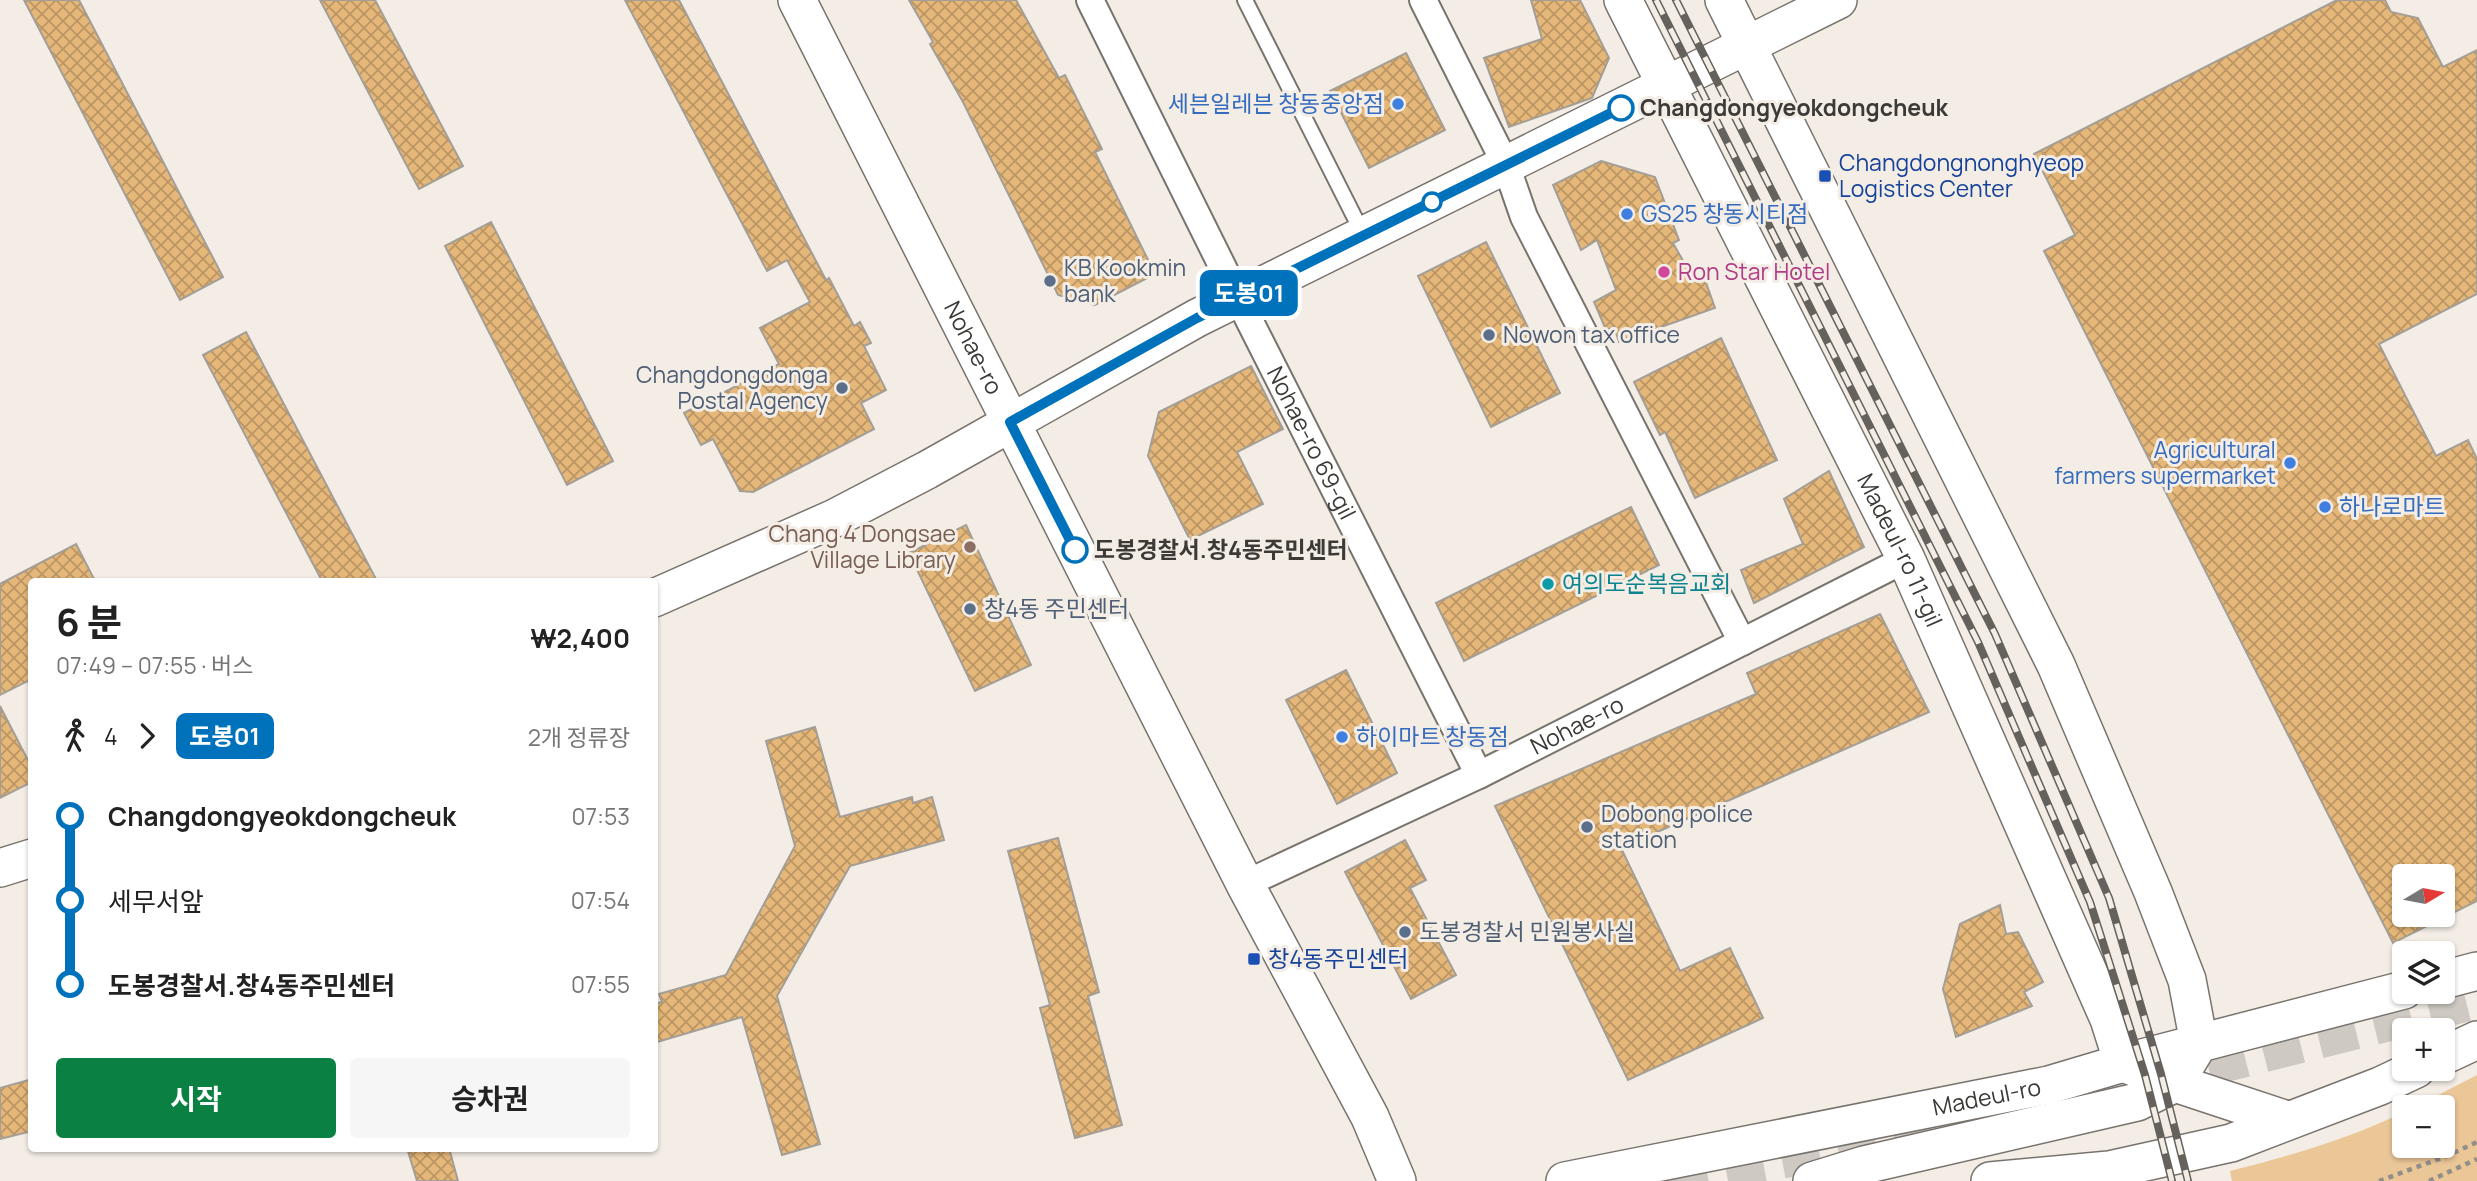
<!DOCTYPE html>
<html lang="ko">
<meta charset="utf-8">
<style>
body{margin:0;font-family:Manrope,"Noto Sans KR",sans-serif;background:#f6f6f6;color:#222;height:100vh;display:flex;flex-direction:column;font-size:26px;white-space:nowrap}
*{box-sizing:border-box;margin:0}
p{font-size:23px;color:#767676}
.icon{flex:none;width:38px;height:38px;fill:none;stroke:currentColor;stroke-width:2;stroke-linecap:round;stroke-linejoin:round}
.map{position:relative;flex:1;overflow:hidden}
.drawer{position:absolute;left:28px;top:578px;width:630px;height:574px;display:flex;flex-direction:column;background:#fff;border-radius:7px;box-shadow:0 2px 5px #0004}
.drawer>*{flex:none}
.badge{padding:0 14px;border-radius:10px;font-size:24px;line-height:46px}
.needle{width:46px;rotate:80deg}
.tools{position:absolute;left:2392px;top:864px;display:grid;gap:14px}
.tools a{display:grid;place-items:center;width:63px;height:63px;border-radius:7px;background:#fff;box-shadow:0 2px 5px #0004;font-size:35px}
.map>.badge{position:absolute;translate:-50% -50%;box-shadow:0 0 0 4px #fff}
.legs{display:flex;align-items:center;gap:10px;height:77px;padding:0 28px;font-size:23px}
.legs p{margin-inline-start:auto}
.summary{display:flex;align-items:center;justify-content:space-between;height:119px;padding:0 28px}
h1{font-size:38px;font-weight:700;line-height:52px}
.primary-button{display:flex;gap:14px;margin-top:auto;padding:14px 28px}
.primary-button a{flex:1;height:80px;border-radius:7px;background:#0b8043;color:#fff;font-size:28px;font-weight:700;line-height:80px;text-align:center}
.primary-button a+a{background:#f6f6f6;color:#222}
ul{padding:0 28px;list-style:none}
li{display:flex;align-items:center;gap:24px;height:84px;font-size:26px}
li i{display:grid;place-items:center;width:10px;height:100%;margin:0 9px;background:currentColor}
li i::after{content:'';width:18px;height:18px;margin:-9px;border:5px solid;border-radius:50%;background:#fff}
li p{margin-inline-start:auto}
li:first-child i{background:linear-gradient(#0000 50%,currentColor 0)}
li:last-child i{background:linear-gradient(currentColor 50%,#0000 0)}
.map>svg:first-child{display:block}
.green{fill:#ebc697}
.building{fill:url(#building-cross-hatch);stroke:#a39e97;stroke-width:2;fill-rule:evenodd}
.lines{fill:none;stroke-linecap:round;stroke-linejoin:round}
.highway-tunnel{stroke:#cec9c2;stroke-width:38;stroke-dasharray:38 19;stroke-linecap:butt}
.lane-casing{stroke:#78736d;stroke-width:18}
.street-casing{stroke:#78736d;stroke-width:30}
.secondary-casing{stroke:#78736d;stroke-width:40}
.path{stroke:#928e88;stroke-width:4.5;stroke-dasharray:5 5;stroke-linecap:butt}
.lane{stroke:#fff;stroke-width:14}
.street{stroke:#fff;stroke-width:26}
.secondary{stroke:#fff;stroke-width:37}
.rail-casing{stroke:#65625e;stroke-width:8}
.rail{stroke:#f3ede5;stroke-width:5;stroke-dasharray:16;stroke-linecap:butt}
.line-1-casing{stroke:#fff;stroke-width:16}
.line-1{stroke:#0072bc;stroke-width:10}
.shop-dot{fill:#3f7fe0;stroke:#f3ede5;stroke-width:2.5}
.stop-1-dot{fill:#fff;stroke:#0072bc;stroke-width:3.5}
.transit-dot{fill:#1a4fb4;stroke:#f3ede5;stroke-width:2.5}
.hotel-dot{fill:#d1479c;stroke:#f3ede5;stroke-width:2.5}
.service-dot{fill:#5c6f8a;stroke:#f3ede5;stroke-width:2.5}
.education-dot{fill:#8d6e63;stroke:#f3ede5;stroke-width:2.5}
.culture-dot{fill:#0f9aa8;stroke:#f3ede5;stroke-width:2.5}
.labels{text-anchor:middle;stroke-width:6;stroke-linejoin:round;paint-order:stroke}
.shop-label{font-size:23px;fill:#366cbe;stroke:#f3ede5;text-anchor:start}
.stop-label{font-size:23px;font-weight:bold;fill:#3c3a37;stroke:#f3ede5;text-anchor:start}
.transit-label{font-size:23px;fill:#164399;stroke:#f3ede5;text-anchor:start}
.service-label{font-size:23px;fill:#4e5e75;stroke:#f3ede5;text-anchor:start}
.hotel-label{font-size:23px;fill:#b23c85;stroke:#f3ede5;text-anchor:start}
.street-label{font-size:23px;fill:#3c3a37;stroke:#f3ede5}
.education-label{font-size:23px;fill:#785e54;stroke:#f3ede5;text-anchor:end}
.culture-label{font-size:23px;fill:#0d838f;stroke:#f3ede5;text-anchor:start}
</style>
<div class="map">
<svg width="2477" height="1181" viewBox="0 0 2477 1181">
<defs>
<pattern id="building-cross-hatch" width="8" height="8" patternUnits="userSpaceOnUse" patternTransform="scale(1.75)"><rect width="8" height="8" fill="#e5b779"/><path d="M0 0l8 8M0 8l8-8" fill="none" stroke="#bb9664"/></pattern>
</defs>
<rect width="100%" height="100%" fill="#f3ede5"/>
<path class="green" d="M 2477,1075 L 2477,1181 L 2232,1181 L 2230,1171 C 2290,1156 2349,1139 2404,1112 L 2404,1146 L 2443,1146 L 2443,1108 L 2413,1108 Z"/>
<g class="building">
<path d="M 24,0 L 79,0 L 223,277 L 180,300 Z"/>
<path d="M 320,0 L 375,0 L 463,166 L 419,189 Z"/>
<path d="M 625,0 L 679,0 L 826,280 L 829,278 L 854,326 L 860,322 L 871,343 L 864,346 L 886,390 L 861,403 L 874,429 L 753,492 L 740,491 L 713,439 L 701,445 L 684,413 L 779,364 L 760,328 L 810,302 L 787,260 L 767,271 Z"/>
<path d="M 909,0 L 1016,0 L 1059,78 L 1065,75 L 1102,149 L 1095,152 L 1155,274 L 1095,305 L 1058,295 L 963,102 L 930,44 L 933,42 Z"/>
<path d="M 1531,0 L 1580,0 L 1609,58 L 1592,98 L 1509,127 L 1484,58 L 1542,39 Z"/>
<path d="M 2337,0 L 2385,0 L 2391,12 L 2418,18 L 2443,67 L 2477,50 L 2477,294 L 2379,344 L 2436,456 L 2468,440 L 2477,459 L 2477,901 L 2393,943 L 2044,251 L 2075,235 L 2034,154 ZM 2404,877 L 2443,877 L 2443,915 L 2404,915 Z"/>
<path d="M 1406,53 L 1445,130 L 1369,168 L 1330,91 Z"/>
<path d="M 1601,161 L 1655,177 L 1679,240 L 1673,243 L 1695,282 L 1705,280 L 1715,308 L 1619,342 L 1614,327 L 1606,330 L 1594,302 L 1616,290 L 1597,240 L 1581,250 L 1553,185 Z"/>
<path d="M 491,222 L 613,461 L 567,485 L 445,246 Z"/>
<path d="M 1486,242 L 1560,393 L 1491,427 L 1418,276 Z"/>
<path d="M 246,332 L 377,581 L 322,581 L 203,355 Z"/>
<path d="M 1721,338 L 1777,460 L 1695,498 L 1665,432 L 1660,435 L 1634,382 Z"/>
<path d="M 1251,366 L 1283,429 L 1237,452 L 1263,504 L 1190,540 L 1148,456 L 1159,412 Z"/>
<path d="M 1829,471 L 1864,547 L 1754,603 L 1741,570 L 1803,544 L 1784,499 Z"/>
<path d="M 1631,507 L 1659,565 L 1464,661 L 1436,603 Z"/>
<path d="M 966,525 L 1031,665 L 975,691 L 909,553 Z"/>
<path d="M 76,544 L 95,581 L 32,581 L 32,679 L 0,695 L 0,584 Z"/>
<path d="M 1880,614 L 1929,712 L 1621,848 L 1680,971 L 1730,948 L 1763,1018 L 1628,1080 L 1495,806 L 1756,694 L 1747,673 Z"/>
<path d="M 1346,670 L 1397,773 L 1337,804 L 1286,700 Z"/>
<path d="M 0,706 L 32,768 L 32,782 L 0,798 Z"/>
<path d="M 815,727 L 840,817 L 912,797 L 913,803 L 932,797 L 944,840 L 850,866 L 777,996 L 820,1144 L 782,1155 L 742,1017 L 654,1043 L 654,1004 L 662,1002 L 659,994 L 726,975 L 795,846 L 766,741 Z"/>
<path d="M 1058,838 L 1099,992 L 1088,996 L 1122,1125 L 1075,1138 L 1040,1008 L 1050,1005 L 1008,851 Z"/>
<path d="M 1405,840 L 1426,880 L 1410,888 L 1456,975 L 1411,999 L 1345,872 Z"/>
<path d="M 2000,905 L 2006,934 L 2018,932 L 2043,982 L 2024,992 L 2032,1006 L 1956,1037 L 1943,989 L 1960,924 Z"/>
<path d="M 32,1079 L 32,1131 L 0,1139 L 0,1088 Z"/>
<path d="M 407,1148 L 449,1148 L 458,1181 L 417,1181 Z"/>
</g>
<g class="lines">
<g class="highway-tunnel">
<path d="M 2153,1081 L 2477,1000"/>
<path d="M 1670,1181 L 1972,1123"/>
</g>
<defs>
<path id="lane" d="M 1245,0 L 1364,236"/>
<g id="street">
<path id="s1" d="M 1090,0 L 1238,298 L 1479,775"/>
<path d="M 1423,0 L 1506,165 L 1524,217 L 1742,642"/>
<path id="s2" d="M 1245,884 L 1479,775 L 1906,559"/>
</g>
<g id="secondary">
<path id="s3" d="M 797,0 L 1245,884 L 1370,1117 L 1397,1181"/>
<path id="s4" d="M 1623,0 L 1906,559 L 2109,1019 L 2123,1063 L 2175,1083 L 2287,1120"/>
<path d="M 1724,0 L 2056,665 L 2153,892 L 2187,980 L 2199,1043 L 2175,1083 L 2137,1102 L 1864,1165 L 1812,1181"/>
<path d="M 654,598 L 835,518 L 927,470 L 1197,318 L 1838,0"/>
<path d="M 0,868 L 32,858"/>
<path d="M 2443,980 L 2477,971"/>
<path d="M 2443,1056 L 2477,1040"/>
<path id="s5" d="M 1565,1181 L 2049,1085 L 2123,1063 L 2404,990"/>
<path d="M 1990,1181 L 2109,1170 L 2231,1143 L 2380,1086 L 2416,1069"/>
</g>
</defs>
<use href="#lane" class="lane-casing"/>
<use href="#street" class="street-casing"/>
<use href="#secondary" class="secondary-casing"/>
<g class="path">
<path d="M 2379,1181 L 2447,1156 L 2477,1142"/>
<path d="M 2429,1181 L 2477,1159"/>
</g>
<use href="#lane" class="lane"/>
<use href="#street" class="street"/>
<use href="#secondary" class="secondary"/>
<defs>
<g id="rail">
<path d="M 1656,0 L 1978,642 L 2090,902 L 2145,1075 L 2172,1181"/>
<path d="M 1676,0 L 1995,634 L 2109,898 L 2161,1074 L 2188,1181"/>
</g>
</defs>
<use href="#rail" class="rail-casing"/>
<use href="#rail" class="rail"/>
</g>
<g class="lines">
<defs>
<path id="line-1" d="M 1075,550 L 1010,422 L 1197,318 L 1621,108"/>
</defs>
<use href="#line-1" class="line-1-casing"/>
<use href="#line-1" class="line-1"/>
</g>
<g class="shop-dot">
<circle cx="1398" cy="104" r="7"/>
<circle cx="1627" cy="214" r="7"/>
<circle cx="2290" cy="463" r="7"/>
<circle cx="2325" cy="507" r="7"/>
<circle cx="1342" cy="737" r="7"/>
</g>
<g class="stop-1-dot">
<circle cx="1621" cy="108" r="12"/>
<circle cx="1432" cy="202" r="9"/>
<circle cx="1075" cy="550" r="12"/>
</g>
<g class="transit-dot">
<rect x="1818" y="169" width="14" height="14" rx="3.5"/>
<rect x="1247" y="952" width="14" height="14" rx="3.5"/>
</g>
<circle class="hotel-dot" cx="1664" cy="272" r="7"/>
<g class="service-dot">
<circle cx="1050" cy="281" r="7"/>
<circle cx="1489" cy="335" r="7"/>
<circle cx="842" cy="388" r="7"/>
<circle cx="970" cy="609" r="7"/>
<circle cx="1587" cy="827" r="7"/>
<circle cx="1405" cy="932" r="7"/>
</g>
<circle class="education-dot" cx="970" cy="547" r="7"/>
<circle class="culture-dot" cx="1548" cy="584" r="7"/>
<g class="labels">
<g class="shop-label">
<text x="1384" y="112" text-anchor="end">세븐일레븐 창동중앙점</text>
<text x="1641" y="222">GS25 창동시티점</text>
<text x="2276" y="458" text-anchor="end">Agricultural<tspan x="2276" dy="26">farmers supermarket</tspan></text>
<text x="2339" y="515">하나로마트</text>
<text x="1356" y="745">하이마트 창동점</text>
</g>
<g class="stop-label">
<text x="1640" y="116">Changdongyeokdongcheuk</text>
<text x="1094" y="558">도봉경찰서.창4동주민센터</text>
</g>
<g class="transit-label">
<text x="1839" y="171">Changdongnonghyeop<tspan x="1839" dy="26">Logistics Center</tspan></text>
<text x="1268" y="967">창4동주민센터</text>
</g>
<g class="service-label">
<text x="1064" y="276">KB Kookmin<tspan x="1064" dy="26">bank</tspan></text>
<text x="1503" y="343">Nowon tax office</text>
<text x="828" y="383" text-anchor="end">Changdongdonga<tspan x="828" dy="26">Postal Agency</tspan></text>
<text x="984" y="617">창4동 주민센터</text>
<text x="1601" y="822">Dobong police<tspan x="1601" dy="26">station</tspan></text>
<text x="1419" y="940">도봉경찰서 민원봉사실</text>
</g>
<g class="hotel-label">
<text x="1678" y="280">Ron Star Hotel</text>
</g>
<g class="street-label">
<text dy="8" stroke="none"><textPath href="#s3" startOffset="390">Nohae-ro</textPath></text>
<text dy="8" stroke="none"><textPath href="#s1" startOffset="495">Nohae-ro 69-gil</textPath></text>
<text dy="8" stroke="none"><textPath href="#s4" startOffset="616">Madeul-ro 11-gil</textPath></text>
<text dy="8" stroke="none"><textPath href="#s2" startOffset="368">Nohae-ro</textPath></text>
<text dy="8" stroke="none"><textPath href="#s5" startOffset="430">Madeul-ro</textPath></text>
</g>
<g class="education-label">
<text x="956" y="542">Chang 4 Dongsae<tspan x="956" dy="26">Village Library</tspan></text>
</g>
<g class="culture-label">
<text x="1562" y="592">여의도순복음교회</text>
</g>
</g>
</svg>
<div class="tools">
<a><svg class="needle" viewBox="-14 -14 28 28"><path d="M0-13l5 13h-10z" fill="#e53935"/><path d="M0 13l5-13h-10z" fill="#767676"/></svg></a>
<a><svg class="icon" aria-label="layers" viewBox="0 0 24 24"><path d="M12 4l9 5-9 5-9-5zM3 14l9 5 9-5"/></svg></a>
<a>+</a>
<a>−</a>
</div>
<b class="badge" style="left:1249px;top:293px;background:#0072bc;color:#fff">도봉01</b>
<section class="drawer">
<div class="summary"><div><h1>6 분</h1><p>07:49 – 07:55 · 버스</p></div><b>₩2,400</b></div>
<div class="legs"><svg class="icon" aria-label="walk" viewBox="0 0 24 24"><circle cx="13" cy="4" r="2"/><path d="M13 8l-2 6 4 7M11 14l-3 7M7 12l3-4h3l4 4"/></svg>4<svg class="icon" aria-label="forward" viewBox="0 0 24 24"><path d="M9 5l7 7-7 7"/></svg><b class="badge" style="background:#0072bc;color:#fff">도봉01</b><p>2개 정류장</p></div>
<ul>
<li><i style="color:#0072bc"></i><b>Changdongyeokdongcheuk</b><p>07:53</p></li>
<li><i style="color:#0072bc"></i><span>세무서앞</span><p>07:54</p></li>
<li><i style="color:#0072bc"></i><b>도봉경찰서.창4동주민센터</b><p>07:55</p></li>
</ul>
<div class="primary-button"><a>시작</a><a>승차권</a></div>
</section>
</div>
